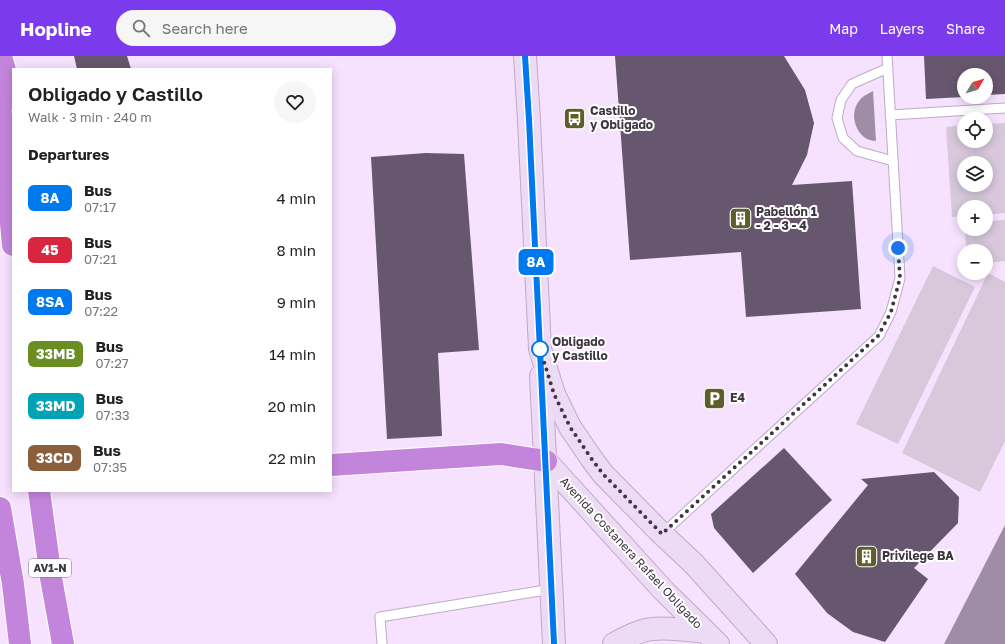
<!DOCTYPE html>
<meta charset="utf-8">
<style>
body{margin:0;font-family:"Golos Text",sans-serif;background:#f6f6f6;color:#222;height:100vh;display:flex;flex-direction:column;font-size:15px;white-space:nowrap}
*{box-sizing:border-box;margin:0}
p{font-size:13px;color:#767676}
.icon{flex:none;width:22px;height:22px;fill:none;stroke:currentColor;stroke-width:2;stroke-linecap:round;stroke-linejoin:round}
.map{position:relative;flex:1;overflow:hidden}
.side{position:absolute;left:12px;top:12px;width:320px;height:424px;display:flex;flex-direction:column;background:#fff;border-radius:0px;box-shadow:0 2px 10px #0003}
.side>*{flex:none}
.badge{padding:0 8px;border-radius:6px;font-size:14px;line-height:26px}
.needle{width:26px;rotate:52deg}
.buttons{position:absolute;left:957px;top:12px;display:grid;gap:8px}
.buttons a{display:grid;place-items:center;width:36px;height:36px;border-radius:50%;background:#fff;box-shadow:0 2px 10px #0003;font-size:20px}
.you{position:absolute;width:20px;height:20px;margin:-10px;border:3px solid #fff;border-radius:50%;background:#1a73e8;box-shadow:0 0 0 6px #1a73e833}
.map>.badge{position:absolute;translate:-50% -50%;box-shadow:0 0 0 2px #fff}
h2{padding:0 16px;font-size:15px;line-height:36px}
.round{display:grid;place-items:center;flex:none;width:42px;height:42px;border-radius:21px;background:#f6f6f6}
.overview{display:flex;align-items:center;justify-content:space-between;height:68px;padding:0 16px}
h1{font-size:19px;font-weight:600;line-height:30px}
ul{padding:0;list-style:none}
li{display:flex;align-items:center;gap:12px;height:52px;padding:0 16px}
li div{flex:1}
li b{display:block;font-size:15px}
li em{font-style:normal}
li .badge{min-width:44px;font-weight:700;text-align:center}
header{display:flex;align-items:center;gap:24px;box-sizing:border-box;height:56px;padding:0 20px;background:#7c3aed;color:#fff}
header strong{font-size:19px}
nav{display:flex;gap:22px;margin-inline-start:auto;font-size:14px}
.search{width:280px;height:36px;background:#f6f6f6;display:flex;align-items:center;gap:10px;box-sizing:border-box;padding:0 14px;border-radius:22px;color:#767676;font-size:15px}
.map>svg:first-child{display:block}
.green{fill:#d7c8dc;fill-rule:evenodd}
.water{fill:#9f8da6}
.building{fill:#67576e}
.lines{fill:none;stroke-linecap:round;stroke-linejoin:round}
.service-casing{stroke:#beabc6;stroke-width:11}
.secondary-casing{stroke:#beabc6;stroke-width:24}
.motorway-casing{stroke:#fff;stroke-width:24}
.service{stroke:#fff;stroke-width:9}
.secondary{stroke:#eddaf4;stroke-width:22}
.motorway{stroke:#c385db;stroke-width:22}
.line-casing{stroke:#fff;stroke-width:9}
.line{stroke:#0079ef;stroke-width:6}
.walk{stroke:#3e3641;stroke-width:4;stroke-dasharray:0 7.2}
.stop-dot{fill:#fff;stroke:#0079ef;stroke-width:2}
.labels{text-anchor:middle;stroke-width:4;stroke-linejoin:round;paint-order:stroke}
.shield{fill:#fff;stroke:#78727a;stroke-width:1}
.shield-label{font-size:11px;font-weight:bold;fill:#3e3641}
.poi-label{font-size:12px;font-weight:bold;fill:#3e3641;stroke:#fff;text-anchor:start}
.stop-label{font-size:12px;font-weight:bold;fill:#3e3641;stroke:#fff;text-anchor:start}
.street-label{font-size:12px;fill:#3e3641;stroke:#fff}
</style>
<header>
<strong>Hopline</strong>
<div class="search"><svg class="icon" aria-label="search" viewBox="0 0 24 24"><circle cx="10" cy="10" r="6"/><path d="M15 15l6 6"/></svg>Search here</div>
<nav><a>Map</a><a>Layers</a><a>Share</a></nav>
</header>
<div class="map">
<svg width="1005" height="588" viewBox="0 0 1005 588">
<rect width="100%" height="100%" fill="#f6e2fe"/>
<g class="green">
<path d="M 1005,67 L 1005,157 L 986,159 L 986,151 L 964,151 L 964,160 L 952,161 L 946,71 L 964,69 L 964,85 L 986,85 L 986,68 ZM 964,107 L 986,107 L 986,129 L 964,129 Z"/>
<path d="M 1005,164 L 1005,205 L 986,207 L 986,195 L 966,195 L 965,173 L 986,173 L 986,165 Z"/>
<path d="M 933,210 L 975,231 L 898,388 L 856,368 Z"/>
<path d="M 988,217 L 1005,226 L 1005,385 L 980,436 L 902,397 Z"/>
</g>
<g class="water">
<path d="M 873,35 L 876,85 C 873,85 870,84 867,83 C 852,74 849,51 864,40 C 867,38 870,37 873,35 Z"/>
<path d="M 1005,469 L 1005,588 L 944,588 Z"/>
</g>
<g class="building">
<path d="M 74,0 L 127,0 L 131,13 L 77,13 Z"/>
<path d="M 615,0 L 784,0 L 805,34 L 814,67 L 807,99 L 792,129 L 852,125 L 861,253 L 746,261 L 741,196 L 630,204 Z"/>
<path d="M 924,0 L 1005,0 L 1005,38 L 986,39 L 986,19 L 964,19 L 964,41 L 926,43 Z"/>
<path d="M 426,97 L 464,98 L 479,294 L 438,297 L 442,380 L 387,383 L 371,101 Z"/>
<path d="M 784,392 L 832,444 L 753,517 L 714,472 L 711,458 Z"/>
<path d="M 934,416 L 959,441 L 958,467 L 914,512 L 928,523 L 885,586 L 853,576 L 827,557 L 795,518 L 868,429 L 861,423 Z"/>
</g>
<g class="lines">
<defs>
<g id="service">
<path d="M 888,12 L 852,28 L 841,44 L 837,62 L 843,82 L 857,95 L 893,105"/>
<path d="M 890,59 L 1005,52"/>
<path d="M 662,478 L 879,280 L 891,256 L 900,222 L 887,0"/>
<path d="M 382,588 L 380,561 L 552,533"/>
</g>
<g id="secondary">
<path d="M 525,0 L 529,64 L 540,293 L 554,338 L 570,371 L 591,402 L 603,418 L 662,478 L 694,508 L 766,588"/>
<path d="M 541,320 L 554,588"/>
<path d="M 546,405 L 664,535 L 718,588"/>
<path d="M 614,588 C 624,582 641,574 652,573 C 669,571 688,574 705,576"/>
</g>
<g id="motorway">
<path d="M 1,0 L 13,43"/>
<path d="M 0,49 L 13,189"/>
<path d="M 331,409 L 501,398 L 546,405"/>
<path d="M 39,435 L 51,522 L 63,588"/>
<path d="M 0,452 L 13,528 L 20,588"/>
</g>
</defs>
<use href="#service" class="service-casing"/>
<use href="#secondary" class="secondary-casing"/>
<use href="#motorway" class="motorway-casing"/>
<use href="#service" class="service"/>
<use href="#secondary" class="secondary"/>
<use href="#motorway" class="motorway"/>
</g>
<g class="lines">
<defs>
<path id="line" d="M 525,0 L 529,64 L 554,588"/>
</defs>
<use href="#line" class="line-casing"/>
<use href="#line" class="line"/>
<path class="walk" d="M 540,293 L 554,338 L 570,371 L 591,402 L 603,418 L 662,478 L 878,280 L 891,256 L 900,222 L 898,192"/>
</g>
<defs>
<symbol id="bus-square" viewBox="-11 -11 22 22"><rect x="-9" y="-9" width="18" height="18" rx="4" fill="#5f5d29" stroke="#fff"/><path d="M-5-6H5V4H4V6H2V4H-2V6H-4V4H-5ZM-3.5-4V0h7V-4ZM-3.5 1.2v1.5H-2V1.2ZM2 1.2v1.5H3.5V1.2Z" fill="#fff"/></symbol>
<symbol id="building-square" viewBox="-11 -11 22 22"><rect x="-9" y="-9" width="18" height="18" rx="4" fill="#5f5d29" stroke="#fff"/><path d="M-4-6H4V6H1V3H-1V6H-4ZM-2.5-4.3h1.7v1.8h-1.7ZM.8-4.3h1.7v1.8H.8ZM-2.5-1h1.7V.8h-1.7ZM.8-1h1.7V.8H.8Z" fill="#fff"/></symbol>
<symbol id="parking-square" viewBox="-11 -11 22 22"><rect x="-9" y="-9" width="18" height="18" rx="4" fill="#5f5d29" stroke="#fff"/><path d="M-3.5-5.5H1a3.5 3.5 0 0 1 0 7H-1V5.5H-3.5ZM-1-3.4V-.6H.8a1.4 1.4 0 0 0 0-2.8Z" fill="#fff"/></symbol>
</defs>
<g fill-rule="evenodd">
<use href="#bus-square" x="562" y="50" width="25" height="25"/>
<use href="#building-square" x="728" y="150" width="25" height="25"/>
<use href="#parking-square" x="702" y="330" width="25" height="25"/>
<use href="#building-square" x="854" y="488" width="25" height="25"/>
</g>
<circle class="stop-dot" cx="540" cy="293" r="8"/>
<g class="labels">
<rect class="shield" x="29" y="503" width="42" height="18" rx="3"/>
<g class="shield-label">
<text x="50" y="516">AV1-N</text>
</g>
<g class="poi-label">
<text x="590" y="59">Castillo<tspan x="590" dy="14">y Obligado</tspan></text>
<text x="756" y="160">Pabellón 1<tspan x="756" dy="14">- 2 - 3 - 4</tspan></text>
<text x="730" y="346">E4</text>
<text x="882" y="504">Privilege BA</text>
</g>
<g class="stop-label">
<text x="552" y="290">Obligado<tspan x="552" dy="14">y Castillo</tspan></text>
</g>
<g class="street-label">
<text transform="translate(631 497) rotate(47)" y="4">Avenida Costanera Rafael Obligado</text>
</g>
</g>
</svg>
<div class="buttons">
<a><svg class="needle" viewBox="-14 -14 28 28"><path d="M0-13l5 13h-10z" fill="#e53935"/><path d="M0 13l5-13h-10z" fill="#767676"/></svg></a>
<a><svg class="icon" aria-label="locate" viewBox="0 0 24 24"><circle cx="12" cy="12" r="6"/><path d="M12 2v4M12 18v4M2 12h4M18 12h4"/></svg></a>
<a><svg class="icon" aria-label="layers" viewBox="0 0 24 24"><path d="M12 4l9 5-9 5-9-5zM3 14l9 5 9-5"/></svg></a>
<a>+</a>
<a>−</a>
</div>
<div class="you" style="left:898px;top:192px"></div>
<b class="badge" style="left:536px;top:206px;background:#0079ef;color:#fff">8A</b>
<section class="side">
<div class="overview"><div><h1>Obligado y Castillo</h1><p>Walk · 3 min · 240 m</p></div><a class="round"><svg class="icon" aria-label="heart" viewBox="0 0 24 24"><path d="M12 20l-8-8c-3-5 5-10 8-4 3-6 11-1 8 4z"/></svg></a></div>
<h2>Departures</h2>
<ul>
<li><span class="badge" style="background:#0079ef;color:#fff">8A</span><div><b>Bus</b><p>07:17</p></div><em>4 min</em></li>
<li><span class="badge" style="background:#d7263d;color:#fff">45</span><div><b>Bus</b><p>07:21</p></div><em>8 min</em></li>
<li><span class="badge" style="background:#0079ef;color:#fff">8SA</span><div><b>Bus</b><p>07:22</p></div><em>9 min</em></li>
<li><span class="badge" style="background:#6b8e23;color:#fff">33MB</span><div><b>Bus</b><p>07:27</p></div><em>14 min</em></li>
<li><span class="badge" style="background:#00a3b4;color:#fff">33MD</span><div><b>Bus</b><p>07:33</p></div><em>20 min</em></li>
<li><span class="badge" style="background:#8b5e3c;color:#fff">33CD</span><div><b>Bus</b><p>07:35</p></div><em>22 min</em></li>
</ul>
</section>
</div>
